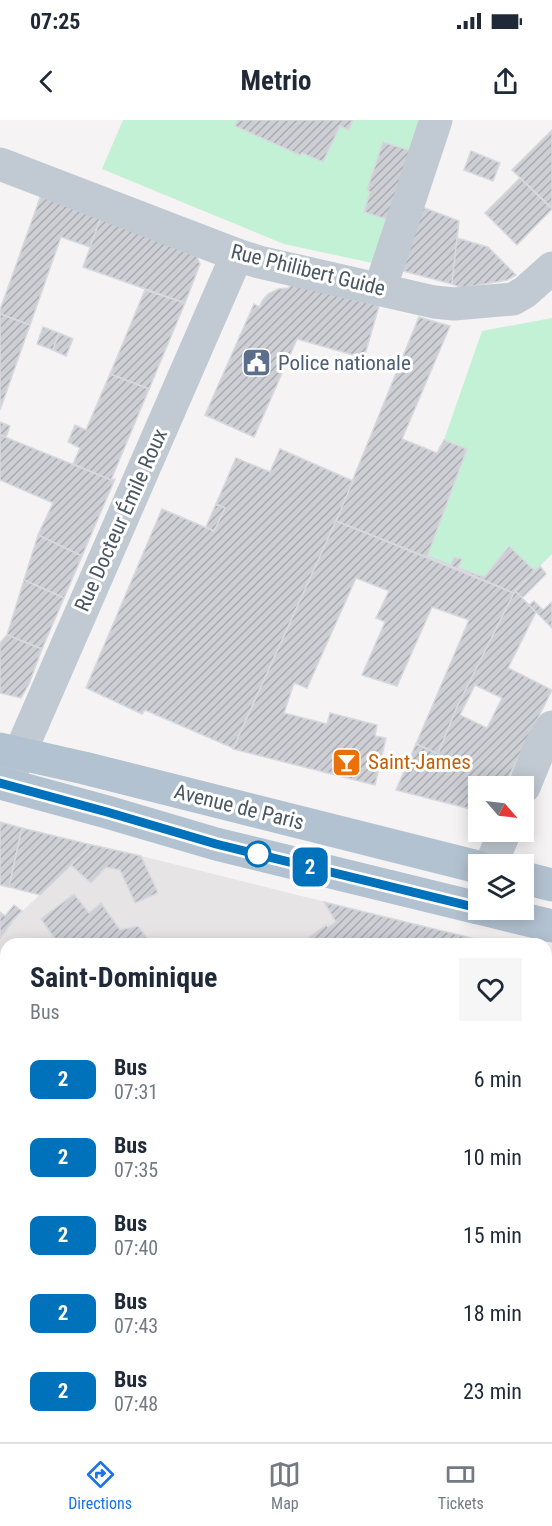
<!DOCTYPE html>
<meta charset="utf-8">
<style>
body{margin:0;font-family:"Roboto Condensed",sans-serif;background:#f6f6f7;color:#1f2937;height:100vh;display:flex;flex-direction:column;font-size:22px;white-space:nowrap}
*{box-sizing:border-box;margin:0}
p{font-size:20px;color:#747a83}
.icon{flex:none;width:33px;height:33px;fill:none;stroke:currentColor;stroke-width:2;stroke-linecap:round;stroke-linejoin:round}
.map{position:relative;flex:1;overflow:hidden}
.drawer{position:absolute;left:0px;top:818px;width:552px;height:506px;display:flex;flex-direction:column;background:#fff;border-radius:18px 18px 0 0;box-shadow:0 3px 15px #0003}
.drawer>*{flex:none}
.badge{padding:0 12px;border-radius:9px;font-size:21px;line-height:39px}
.needle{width:39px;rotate:118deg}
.fabs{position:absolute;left:468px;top:656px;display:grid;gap:12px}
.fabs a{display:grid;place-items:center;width:66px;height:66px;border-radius:0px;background:#fff;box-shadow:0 3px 15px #0003;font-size:30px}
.map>.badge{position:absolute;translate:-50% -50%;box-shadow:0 0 0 3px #fff}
.round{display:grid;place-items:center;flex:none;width:63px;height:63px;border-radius:0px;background:#f6f6f7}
.overview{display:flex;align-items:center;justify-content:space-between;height:102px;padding:0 30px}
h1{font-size:28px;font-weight:700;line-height:45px}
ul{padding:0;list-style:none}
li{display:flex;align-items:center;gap:18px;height:78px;padding:0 30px}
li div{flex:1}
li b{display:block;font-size:22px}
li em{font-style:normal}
li .badge{min-width:66px;font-weight:700;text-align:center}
.status{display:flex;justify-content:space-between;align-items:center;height:42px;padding:0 30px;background:#fff;direction:ltr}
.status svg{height:16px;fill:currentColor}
header{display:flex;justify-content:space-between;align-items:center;height:78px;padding:0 30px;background:#fff;font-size:27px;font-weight:700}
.tab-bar{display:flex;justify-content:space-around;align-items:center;height:84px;border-top:2px solid #e0e1e3;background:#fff;font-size:16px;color:#747a83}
.tab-bar a{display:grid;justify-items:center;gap:3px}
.tab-bar .active{color:#1a73e8}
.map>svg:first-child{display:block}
.education{fill:#e6e4e5}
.garden{fill:#c3f1d5}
.building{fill:url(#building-hatch);stroke:#d7d9de;stroke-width:1.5;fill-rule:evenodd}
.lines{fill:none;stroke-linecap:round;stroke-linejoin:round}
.minor{stroke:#c1cad2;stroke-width:33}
.major{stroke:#b3c2d1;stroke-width:33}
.line-casing{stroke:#fff;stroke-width:14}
.line{stroke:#0072bc;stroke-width:9}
.stop-dot{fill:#fff;stroke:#0072bc;stroke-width:3}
.labels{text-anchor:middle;stroke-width:6;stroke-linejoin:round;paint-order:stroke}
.street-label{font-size:21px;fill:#4a5661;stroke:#fff}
.service-label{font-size:21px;fill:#4e5e75;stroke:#fff;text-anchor:start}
.food-label{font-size:21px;fill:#c56008;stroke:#fff;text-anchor:start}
</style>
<div class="status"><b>07:25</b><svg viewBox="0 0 49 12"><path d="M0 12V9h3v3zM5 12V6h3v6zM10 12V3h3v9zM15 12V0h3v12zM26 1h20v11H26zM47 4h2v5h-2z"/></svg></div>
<header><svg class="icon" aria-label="back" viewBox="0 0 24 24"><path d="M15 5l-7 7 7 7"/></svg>Metrio<svg class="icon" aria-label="share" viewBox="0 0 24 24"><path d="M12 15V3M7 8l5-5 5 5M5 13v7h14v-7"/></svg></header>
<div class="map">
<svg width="552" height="1322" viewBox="0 0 552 1322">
<defs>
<pattern id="building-hatch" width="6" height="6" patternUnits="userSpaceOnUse" patternTransform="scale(1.5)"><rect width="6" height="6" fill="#cdcfd5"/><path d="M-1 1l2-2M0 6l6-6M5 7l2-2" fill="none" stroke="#a8abb0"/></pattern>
</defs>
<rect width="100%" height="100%" fill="#f5f3f3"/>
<g class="education">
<path d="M 88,729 L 141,736 L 490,823 L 6,824 L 6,912 L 0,905 L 0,819 L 14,799 Z"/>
<path d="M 546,1113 L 552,1121 L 552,1322 L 325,1322 L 322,1317 L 546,1317 Z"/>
</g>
<g class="garden">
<path d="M 123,0 L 426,0 L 377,144 L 284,124 L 102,49 Z"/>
<path d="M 552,198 L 552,434 L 535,451 L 508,426 L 484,457 L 458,448 L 461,440 L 454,437 L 451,445 L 427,436 L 467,329 L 444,320 L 482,211 Z"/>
<path d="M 546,1244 L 552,1252 L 552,1314 L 541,1322 L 513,1322 L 509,1317 L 546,1317 Z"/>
</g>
<g class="building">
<path d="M 238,0 L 353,0 L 349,10 L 340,6 L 323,42 L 302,33 L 300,35 L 235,6 Z"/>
<path d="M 552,10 L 552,88 L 512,50 Z"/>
<path d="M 383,22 L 418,33 L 395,102 L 364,92 L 370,72 L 367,70 Z"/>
<path d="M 471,31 L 500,43 L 493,61 L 464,50 Z"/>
<path d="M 520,58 L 552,89 L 517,125 L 485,93 Z"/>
<path d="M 41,75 L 101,97 L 90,127 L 61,117 L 30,205 L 0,194 L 0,190 Z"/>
<path d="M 422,87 L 459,101 L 452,164 L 403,151 Z"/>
<path d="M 101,97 L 194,130 L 200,144 L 185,183 L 83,147 Z"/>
<path d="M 457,118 L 488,127 L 516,155 L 507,160 L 462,168 L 452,164 Z"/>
<path d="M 291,162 L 379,186 L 364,238 L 297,219 L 254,317 L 205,295 L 254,184 L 260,187 L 262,181 L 268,174 L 278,169 L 289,168 Z"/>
<path d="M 145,170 L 185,183 L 149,269 L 110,254 Z"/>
<path d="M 0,194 L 30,205 L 0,290 Z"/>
<path d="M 419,197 L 450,206 L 402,319 L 437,333 L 444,320 L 467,329 L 427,437 L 336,401 Z"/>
<path d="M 43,207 L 59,213 L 53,230 L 37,224 Z"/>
<path d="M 59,213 L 73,219 L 66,236 L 53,230 Z"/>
<path d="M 110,254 L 149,269 L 111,360 L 73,344 L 80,328 L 68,322 L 75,305 L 86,310 Z"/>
<path d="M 0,302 L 10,306 L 6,317 L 0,315 Z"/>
<path d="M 0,315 L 111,360 L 115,359 L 82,436 L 38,415 L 53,383 L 0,360 Z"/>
<path d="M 280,329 L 353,361 L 336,401 L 233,628 L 145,590 L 142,594 L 86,568 L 162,389 L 214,411 L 225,388 L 216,384 L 236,338 L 270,352 Z"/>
<path d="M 216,384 L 225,388 L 214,411 L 206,407 Z"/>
<path d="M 336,401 L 514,473 L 457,587 L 438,634 L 416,624 L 469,500 L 432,487 L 397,566 L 362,555 L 385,502 L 376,498 L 389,471 L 356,458 L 307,568 L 294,563 L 284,593 L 327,604 L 330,593 L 377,605 L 375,616 L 386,618 L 375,665 L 233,629 Z"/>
<path d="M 38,415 L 82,436 L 64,478 L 24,460 Z"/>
<path d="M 509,426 L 535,451 L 514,473 L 427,436 L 451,445 L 454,437 L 462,439 L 458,448 L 484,457 Z"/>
<path d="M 540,446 L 546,454 L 522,478 L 515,471 Z"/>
<path d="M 24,460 L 64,478 L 42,529 L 7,515 Z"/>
<path d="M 515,471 L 536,492 L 508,548 L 552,570 L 504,666 L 478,666 L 478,691 L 396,670 L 416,624 L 438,634 L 457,587 ZM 475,565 L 502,578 L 487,608 L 460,595 Z"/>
<path d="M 534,481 L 543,490 L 552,482 L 552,508 L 529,485 Z"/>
<path d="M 7,515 L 42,529 L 29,564 L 21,578 L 0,573 L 0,523 Z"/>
<path d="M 0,702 L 22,708 L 9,767 L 0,765 Z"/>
<path d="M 22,708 L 88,724 L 88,729 L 40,775 L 9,767 Z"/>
<path d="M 88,724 L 141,736 L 158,773 L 135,783 L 120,750 L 106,747 L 91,763 L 71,745 L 88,729 Z"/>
<path d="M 74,774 L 89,793 L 101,783 L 120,810 L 138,806 L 151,824 L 59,824 L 41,799 Z"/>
<path d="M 324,782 L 459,815 L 456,824 L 300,824 L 326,805 L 328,807 L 336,802 Z"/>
<path d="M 14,785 L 22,791 L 14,799 L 0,819 L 0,792 L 5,796 Z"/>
<path d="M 459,815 L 490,823 L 456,824 Z"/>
<path d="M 546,837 L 552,839 L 552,882 L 546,880 Z"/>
<path d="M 546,985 L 552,994 L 552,1079 L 546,1070 L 546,1053 L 551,1049 L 546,1042 Z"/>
<path d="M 6,1052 L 6,1104 L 0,1107 L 0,1056 Z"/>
<path d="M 13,1317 L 67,1317 L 43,1322 L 13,1322 L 14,1322 Z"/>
<path d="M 232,1317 L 246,1317 L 249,1322 L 226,1322 Z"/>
</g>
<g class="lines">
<g class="minor">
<path d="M 0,44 L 237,135 L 259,142 L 434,182 L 454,184 L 513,179 L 525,172 L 552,148"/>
<path d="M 380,169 L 436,0"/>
<path d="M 9,658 L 237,135"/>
<path d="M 524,667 L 542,623 L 552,607"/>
<path d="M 491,744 L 505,711"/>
<path d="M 0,941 L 6,949"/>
<path d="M 283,1317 L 287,1322"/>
</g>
<g class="major">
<path d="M 0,629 L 84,648 L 478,747"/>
<path d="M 0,663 L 107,692 L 216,724 L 478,788"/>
<path d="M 524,758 L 552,765"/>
<path d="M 483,789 L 552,806"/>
</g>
</g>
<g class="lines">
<defs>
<path id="line" d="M 0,663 L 107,692 L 216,724 L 478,788"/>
</defs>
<use href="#line" class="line-casing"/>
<use href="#line" class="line"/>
</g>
<defs>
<symbol id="civic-square" viewBox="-11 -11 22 22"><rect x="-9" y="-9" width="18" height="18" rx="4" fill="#5c6f8a" stroke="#fff"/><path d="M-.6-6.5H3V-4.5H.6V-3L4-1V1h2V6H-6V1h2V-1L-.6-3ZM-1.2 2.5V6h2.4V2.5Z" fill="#fff"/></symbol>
<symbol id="bar-square" viewBox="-11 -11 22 22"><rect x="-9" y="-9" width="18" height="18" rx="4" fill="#e8710a" stroke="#fff"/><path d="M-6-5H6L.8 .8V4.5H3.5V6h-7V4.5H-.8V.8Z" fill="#fff"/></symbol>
</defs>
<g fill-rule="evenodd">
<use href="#civic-square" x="240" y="226" width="33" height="33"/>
<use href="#bar-square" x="330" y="626" width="33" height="33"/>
</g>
<circle class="stop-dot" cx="258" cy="734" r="12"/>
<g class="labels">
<g class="street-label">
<text transform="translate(308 150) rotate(14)" y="7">Rue Philibert Guide</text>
<text transform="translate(121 400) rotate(-66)" y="7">Rue Docteur Émile Roux</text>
<text transform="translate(239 687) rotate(14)" y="7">Avenue de Paris</text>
</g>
<g class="service-label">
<text x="278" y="250">Police nationale</text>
</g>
<g class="food-label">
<text x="368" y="649">Saint-James</text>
</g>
</g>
</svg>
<div class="fabs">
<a><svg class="needle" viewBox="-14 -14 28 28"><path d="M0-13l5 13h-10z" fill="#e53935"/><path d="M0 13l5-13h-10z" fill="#747a83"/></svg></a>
<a><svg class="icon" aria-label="layers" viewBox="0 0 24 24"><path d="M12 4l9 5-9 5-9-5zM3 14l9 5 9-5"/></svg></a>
</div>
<b class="badge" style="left:310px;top:747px;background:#0072bc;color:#fff">2</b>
<section class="drawer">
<div class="overview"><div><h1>Saint-Dominique</h1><p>Bus</p></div><a class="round"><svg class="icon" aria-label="heart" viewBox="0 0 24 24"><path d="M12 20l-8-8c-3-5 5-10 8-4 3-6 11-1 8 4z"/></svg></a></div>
<ul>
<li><span class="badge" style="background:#0072bc;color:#fff">2</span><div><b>Bus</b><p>07:31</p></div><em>6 min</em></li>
<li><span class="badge" style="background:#0072bc;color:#fff">2</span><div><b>Bus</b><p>07:35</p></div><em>10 min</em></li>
<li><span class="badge" style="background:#0072bc;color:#fff">2</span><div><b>Bus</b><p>07:40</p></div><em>15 min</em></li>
<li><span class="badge" style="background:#0072bc;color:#fff">2</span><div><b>Bus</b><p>07:43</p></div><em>18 min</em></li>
<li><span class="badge" style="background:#0072bc;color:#fff">2</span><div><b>Bus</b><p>07:48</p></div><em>23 min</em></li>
</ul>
</section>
</div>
<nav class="tab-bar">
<a class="active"><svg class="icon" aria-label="directions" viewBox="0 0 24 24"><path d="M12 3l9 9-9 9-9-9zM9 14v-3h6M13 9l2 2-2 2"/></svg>Directions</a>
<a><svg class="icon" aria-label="map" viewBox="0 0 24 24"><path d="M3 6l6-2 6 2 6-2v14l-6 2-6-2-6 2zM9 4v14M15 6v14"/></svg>Map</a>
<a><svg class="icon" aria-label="tickets" viewBox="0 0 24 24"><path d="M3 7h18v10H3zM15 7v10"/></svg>Tickets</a>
</nav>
